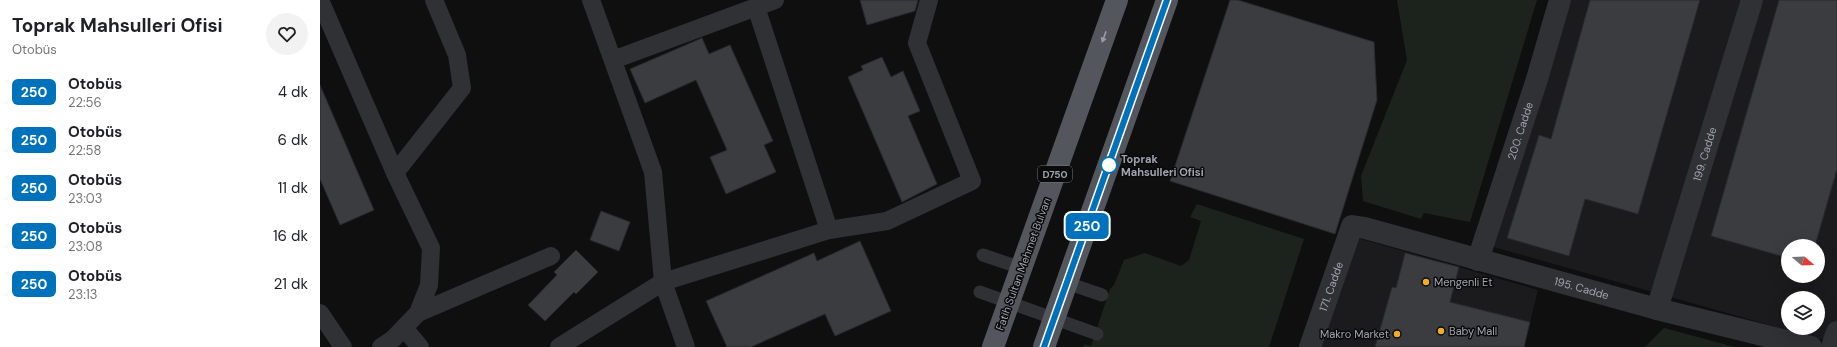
<!DOCTYPE html>
<html lang="tr">
<meta charset="utf-8">
<style>
body{margin:0;font-family:"DM Sans",sans-serif;background:#f2f2f2;color:#202124;height:100vh;display:flex;flex-direction:column;font-size:15px;white-space:nowrap}
*{box-sizing:border-box;margin:0}
p{font-size:13px;color:#757577}
.icon{flex:none;width:22px;height:22px;fill:none;stroke:currentColor;stroke-width:2;stroke-linecap:round;stroke-linejoin:round}
.map{position:relative;flex:1;overflow:hidden}
.panel{display:flex;flex-direction:column;background:#fff;width:320px}
.panel>*{flex:none}
.badge{padding:0 8px;border-radius:6px;font-size:14px;line-height:26px}
.needle{width:26px;rotate:109deg}
.fabs{position:absolute;left:1461px;top:239px;display:grid;gap:8px}
.fabs a{display:grid;place-items:center;width:44px;height:44px;border-radius:50%;background:#fff;box-shadow:0 4px 16px #0002;font-size:20px}
.map>.badge{position:absolute;translate:-50% -50%;box-shadow:0 0 0 2px #fff}
.round{display:grid;place-items:center;flex:none;width:42px;height:42px;border-radius:21px;background:#f2f2f2}
.summary{display:flex;align-items:center;justify-content:space-between;height:68px;padding:0 12px}
h1{font-size:19px;font-weight:700;line-height:30px}
ul{padding:0;list-style:none}
li{display:flex;align-items:center;gap:12px;height:48px;padding:0 12px}
li div{flex:1}
li b{display:block;font-size:15px}
li em{font-style:normal}
li .badge{min-width:44px;font-weight:700;text-align:center}
main{display:flex;flex:1;min-height:0}
.map>svg:first-child{display:block}
.built{fill:#1b1b1d;fill-rule:evenodd}
.green{fill:#1b231c}
.building{fill:#3b3c40;stroke:#29292c}
.lines{fill:none;stroke-linecap:round;stroke-linejoin:round}
.pedestrian{stroke:#303135;stroke-width:13}
.minor{stroke:#303135;stroke-width:18}
.tertiary{stroke:#303135;stroke-width:22}
.trunk{stroke:#54565d;stroke-width:22}
.oneway{fill:#989da9}
.line-casing{stroke:#fff;stroke-width:9}
.line{stroke:#0072bc;stroke-width:6}
.stop-dot{fill:#fff;stroke:#0072bc;stroke-width:2}
.poi-dot{fill:#efad29;stroke:#0a0a0b;stroke-width:1.5}
.labels{text-anchor:middle;stroke-width:3;stroke-linejoin:round;paint-order:stroke}
.shield{fill:#0a0a0b;stroke:#73767f;stroke-width:1}
.shield-label{font-size:10px;font-weight:bold;fill:#a0a5b1}
.street-label{font-size:11px;fill:#a0a5b1;stroke:#0a0a0b}
.stop-label{font-size:11px;font-weight:bold;fill:#a0a5b1;stroke:#0a0a0b;text-anchor:start}
.poi-label{font-size:11px;fill:#a0a5b1;stroke:#0a0a0b;text-anchor:start}
</style>
<main>
<section class="panel">
<div class="summary"><div><h1>Toprak Mahsulleri Ofisi</h1><p>Otobüs</p></div><a class="round"><svg class="icon" aria-label="heart" viewBox="0 0 24 24"><path d="M12 20l-8-8c-3-5 5-10 8-4 3-6 11-1 8 4z"/></svg></a></div>
<ul>
<li><span class="badge" style="background:#0072bc;color:#fff">250</span><div><b>Otobüs</b><p>22:56</p></div><em>4 dk</em></li>
<li><span class="badge" style="background:#0072bc;color:#fff">250</span><div><b>Otobüs</b><p>22:58</p></div><em>6 dk</em></li>
<li><span class="badge" style="background:#0072bc;color:#fff">250</span><div><b>Otobüs</b><p>23:03</p></div><em>11 dk</em></li>
<li><span class="badge" style="background:#0072bc;color:#fff">250</span><div><b>Otobüs</b><p>23:08</p></div><em>16 dk</em></li>
<li><span class="badge" style="background:#0072bc;color:#fff">250</span><div><b>Otobüs</b><p>23:13</p></div><em>21 dk</em></li>
</ul>
</section>
<div class="map">
<svg width="1517" height="347" viewBox="0 0 1517 347">
<rect width="100%" height="100%" fill="#0f0f10"/>
<g class="built">
<path d="M 1232,0 L 1517,0 L 1517,344 L 1170,246 ZM 1468,246 L 1498,246 L 1498,276 L 1468,276 ZM 1468,298 L 1498,298 L 1498,328 L 1468,328 Z"/>
<path d="M 1031,236 L 1218,290 L 1204,347 L 998,347 Z"/>
</g>
<g class="green">
<path d="M 1077,0 L 1217,0 L 1150,222 L 1104,213 L 1101,219 L 1043,201 L 1041,176 L 1087,60 Z"/>
<path d="M 877,204 L 984,239 L 949,347 L 763,347 L 764,344 L 771,346 L 790,289 L 794,285 L 804,260 L 825,253 L 861,266 L 869,260 L 881,221 L 870,217 Z"/>
<path d="M 1344,328 L 1415,347 L 1325,347 Z"/>
</g>
<g class="building">
<path d="M 540,0 L 598,0 L 595,11 L 547,25 Z"/>
<path d="M 910,0 L 918,0 L 1054,42 L 1057,100 L 1015,234 L 850,181 Z"/>
<path d="M 1270,0 L 1380,0 L 1318,214 L 1265,199 L 1249,256 L 1187,238 L 1219,135 L 1231,139 Z"/>
<path d="M 1459,0 L 1517,0 L 1517,169 L 1495,246 L 1468,246 L 1468,258 L 1391,236 Z"/>
<path d="M 382,38 L 389,54 L 410,45 L 453,141 L 444,145 L 456,172 L 406,194 L 390,157 L 407,150 L 376,80 L 325,103 L 310,69 Z"/>
<path d="M 562,57 L 571,77 L 583,71 L 600,111 L 588,116 L 617,184 L 582,202 L 528,77 L 543,70 L 541,66 Z"/>
<path d="M 0,85 L 54,210 L 20,225 L 0,179 Z"/>
<path d="M 281,211 L 310,222 L 299,251 L 270,240 Z"/>
<path d="M 540,241 L 571,311 L 515,336 L 505,314 L 431,347 L 407,347 L 386,301 L 494,253 L 497,261 Z"/>
<path d="M 256,250 L 278,272 L 256,294 L 254,292 L 225,321 L 208,305 L 237,275 L 234,272 Z"/>
<path d="M 1085,253 L 1139,267 L 1130,302 L 1210,322 L 1204,347 L 1055,347 L 1072,287 L 1076,288 Z"/>
</g>
<g class="lines">
<g class="pedestrian">
<path d="M 663,255 L 701,268"/>
<path d="M 747,283 L 782,295"/>
<path d="M 660,292 L 777,334"/>
</g>
<g class="minor">
<path d="M 0,0 L 75,173 L 111,248 L 109,285 L 98,313 L 73,339 L 61,347"/>
<path d="M 271,0 L 333,172 L 343,282 L 366,347"/>
<path d="M 436,7 L 509,230"/>
<path d="M 293,60 L 455,0"/>
<path d="M 75,173 L 142,88 L 137,55 L 114,0"/>
<path d="M 0,313 L 23,347"/>
<path d="M 98,313 L 231,256"/>
<path d="M 84,328 L 100,347"/>
<path d="M 239,347 L 343,282 L 509,230 L 567,221 L 652,181 L 597,43 L 609,0"/>
</g>
<g class="tertiary">
<path id="s1" d="M 1158,260 L 1217,79 L 1240,0"/>
<path id="s2" d="M 1337,309 L 1432,0"/>
<path id="s3" d="M 990,347 L 1032,226 L 1045,228 L 1337,309 L 1491,347"/>
<path d="M 1512,347 L 1517,332"/>
</g>
<g class="trunk">
<path d="M 673,347 L 797,0"/>
<path d="M 724,347 L 847,0"/>
</g>
</g>
<defs><path id="oneway-solid" d="M-6-.8H1V-3.2L6.5 0L1 3.2V.8H-6Z"/></defs>
<use class="oneway" href="#oneway-solid" transform="translate(784 37) rotate(110)"/>
<g class="lines">
<defs>
<path id="line" d="M 724,347 L 847,0"/>
</defs>
<use href="#line" class="line-casing"/>
<use href="#line" class="line"/>
</g>
<circle class="stop-dot" cx="789" cy="165" r="8"/>
<g class="poi-dot">
<circle cx="1106" cy="282" r="4"/>
<circle cx="1121" cy="331" r="4"/>
<circle cx="1077" cy="334" r="4"/>
</g>
<g class="labels">
<rect class="shield" x="718" y="166" width="34" height="16" rx="3"/>
<g class="shield-label">
<text x="735" y="178">D750</text>
</g>
<g class="street-label">
<text dy="4" stroke="none"><textPath href="#s1" startOffset="136">200. Cadde</textPath></text>
<text dy="4" stroke="none"><textPath href="#s2" startOffset="162">199. Cadde</textPath></text>
<text transform="translate(703 264) rotate(-70)" y="4">Fatih Sultan Mehmet Bulvarı</text>
<text dy="4" stroke="none"><textPath href="#s3" startOffset="64">171. Cadde</textPath></text>
<text dy="4" stroke="none"><textPath href="#s3" startOffset="366">195. Cadde</textPath></text>
</g>
<g class="stop-label">
<text x="801" y="163">Toprak<tspan x="801" dy="13">Mahsulleri Ofisi</tspan></text>
</g>
<g class="poi-label">
<text x="1114" y="286">Mengenli Et</text>
<text x="1129" y="335">Baby Mall</text>
<text x="1069" y="338" text-anchor="end">Makro Market</text>
</g>
</g>
</svg>
<div class="fabs">
<a><svg class="needle" viewBox="-14 -14 28 28"><path d="M0-13l5 13h-10z" fill="#e53935"/><path d="M0 13l5-13h-10z" fill="#757577"/></svg></a>
<a><svg class="icon" aria-label="layers" viewBox="0 0 24 24"><path d="M12 4l9 5-9 5-9-5zM3 14l9 5 9-5"/></svg></a>
</div>
<b class="badge" style="left:767px;top:226px;background:#0072bc;color:#fff">250</b>
</div>
</main>
